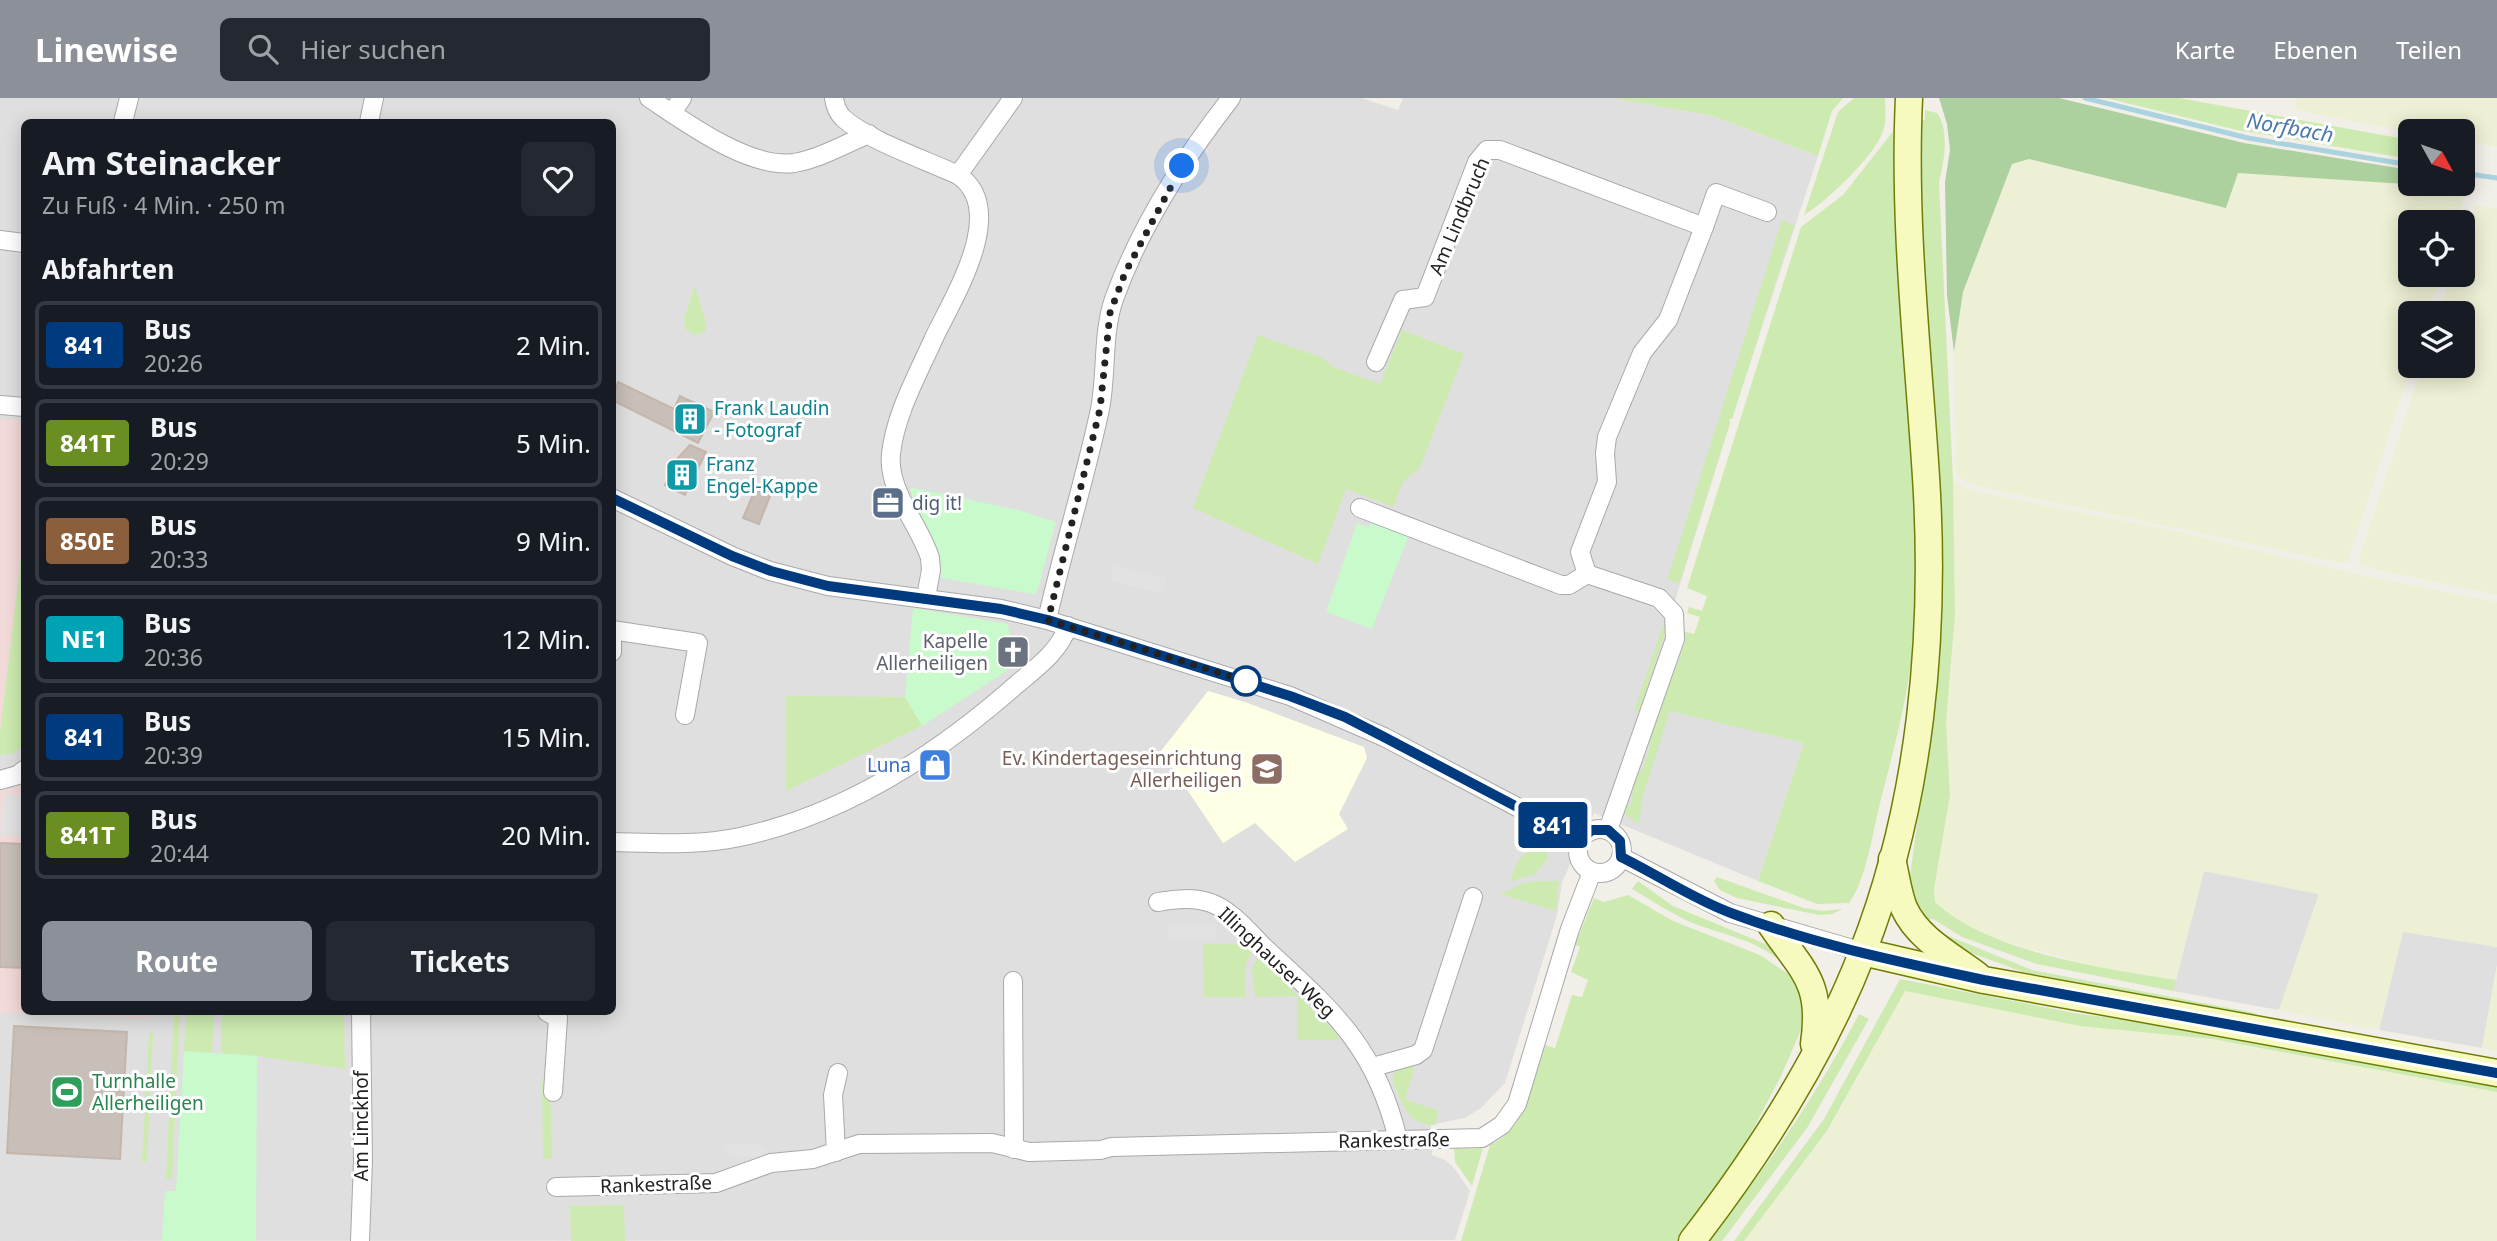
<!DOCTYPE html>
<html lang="de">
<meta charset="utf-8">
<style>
body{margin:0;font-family:"Noto Sans",sans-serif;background:#242831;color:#f1f3f6;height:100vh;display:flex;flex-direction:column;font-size:26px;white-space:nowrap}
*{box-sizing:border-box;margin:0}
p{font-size:23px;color:#9ea1a6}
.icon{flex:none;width:38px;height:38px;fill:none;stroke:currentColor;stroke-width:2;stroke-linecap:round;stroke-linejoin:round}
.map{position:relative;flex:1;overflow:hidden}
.drawer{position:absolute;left:21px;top:21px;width:595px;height:896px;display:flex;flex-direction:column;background:#171b24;border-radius:10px;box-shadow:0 4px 18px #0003}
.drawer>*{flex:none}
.badge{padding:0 14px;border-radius:5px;font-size:24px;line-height:46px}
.needle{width:46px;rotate:130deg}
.fabs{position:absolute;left:2398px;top:21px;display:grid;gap:14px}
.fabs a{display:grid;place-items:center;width:77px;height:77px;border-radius:10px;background:#171b24;box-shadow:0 4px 18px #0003;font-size:35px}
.you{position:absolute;width:35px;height:35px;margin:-18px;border:5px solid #fff;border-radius:50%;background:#1a73e8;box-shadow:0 0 0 10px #1a73e833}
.map>.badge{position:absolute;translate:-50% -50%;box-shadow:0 0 0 4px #fff}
h2{padding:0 21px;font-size:26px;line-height:63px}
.round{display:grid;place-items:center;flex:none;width:74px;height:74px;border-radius:10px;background:#242831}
.overview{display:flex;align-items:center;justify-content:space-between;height:119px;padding:0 21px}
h1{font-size:33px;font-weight:700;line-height:52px}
.action{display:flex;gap:14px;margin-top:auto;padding:14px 21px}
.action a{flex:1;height:80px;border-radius:10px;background:#8c9099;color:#fff;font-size:28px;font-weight:700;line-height:80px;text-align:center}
.action a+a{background:#242831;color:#f1f3f6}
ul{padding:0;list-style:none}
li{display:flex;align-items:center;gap:21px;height:88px;margin:0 14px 10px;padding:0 7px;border:4px solid #363941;border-radius:10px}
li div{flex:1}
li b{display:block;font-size:26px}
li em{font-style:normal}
li .badge{min-width:77px;font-weight:700;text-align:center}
header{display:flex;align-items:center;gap:42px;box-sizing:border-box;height:98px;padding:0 35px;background:#8c9099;color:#fff}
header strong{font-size:33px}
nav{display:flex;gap:38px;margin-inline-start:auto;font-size:24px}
.search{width:490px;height:63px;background:#242831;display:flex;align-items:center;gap:18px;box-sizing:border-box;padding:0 24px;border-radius:10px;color:#9ea1a6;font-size:26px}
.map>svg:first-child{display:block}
.residential{fill:#e0dfdf;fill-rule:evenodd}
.commercial{fill:#f2dad9}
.education{fill:#ffffe5}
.farmland{fill:#eef0d5}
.grass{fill:#cdebb0}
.forest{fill:#add19e}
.park{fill:#c8facc}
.parking{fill:#e2e2e2}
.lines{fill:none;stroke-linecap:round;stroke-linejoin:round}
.stream{stroke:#aad3df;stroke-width:5}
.building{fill:#c7bfb8;stroke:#c4b6ab;stroke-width:2}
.minor-casing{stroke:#a9a9a9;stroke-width:20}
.secondary-casing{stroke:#707d05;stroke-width:29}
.minor{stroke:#fff;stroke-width:18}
.secondary{stroke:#f7fabf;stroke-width:26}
.line-casing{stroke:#fff;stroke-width:16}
.line{stroke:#003b80;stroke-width:10}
.walk{stroke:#222;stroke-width:7;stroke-dasharray:0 12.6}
.stop-dot{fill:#fff;stroke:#003b80;stroke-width:3.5}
.labels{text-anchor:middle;stroke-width:6;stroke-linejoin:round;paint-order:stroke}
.street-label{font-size:19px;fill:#222;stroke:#fff}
.culture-label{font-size:19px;fill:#0d838f;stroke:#fff;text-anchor:start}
.service-label{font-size:19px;fill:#4e5e75;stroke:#fff;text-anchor:start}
.worship-label{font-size:19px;fill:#5b616d;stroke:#fff;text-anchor:end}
.education-label{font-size:19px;fill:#785e54;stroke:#fff;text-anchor:end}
.shop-label{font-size:19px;fill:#366cbe;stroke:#fff;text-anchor:end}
.leisure-label{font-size:19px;fill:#27864d;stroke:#fff;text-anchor:start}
.water-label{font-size:21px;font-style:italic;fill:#4a7aab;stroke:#fff}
</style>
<header>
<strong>Linewise</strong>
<div class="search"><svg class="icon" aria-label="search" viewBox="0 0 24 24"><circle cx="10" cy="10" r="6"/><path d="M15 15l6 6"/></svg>Hier suchen</div>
<nav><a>Karte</a><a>Ebenen</a><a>Teilen</a></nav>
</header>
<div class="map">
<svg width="2497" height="1143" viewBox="0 0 2497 1143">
<rect width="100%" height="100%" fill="#f2efe9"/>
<g class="residential">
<path d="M 0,0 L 1362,0 L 1398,12 L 1403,0 L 1612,0 L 1713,18 L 1818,58 L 1732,321 L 1729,321 L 1730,325 L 1665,535 L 1662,610 L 1804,645 L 1758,783 L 1594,715 L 1562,784 L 1557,817 L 1505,985 L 1481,1010 L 1465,1020 L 1431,1027 L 1432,1057 L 1445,1062 L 1454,1070 L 1470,1093 L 1455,1142 L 0,1143 ZM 24,24 L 612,24 L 612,914 L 24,914 Z"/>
<path d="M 2204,773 L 2319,796 L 2279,912 L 2173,893 Z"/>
<path d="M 2403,833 L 2497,849 L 2497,867 L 2482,950 L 2379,932 Z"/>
</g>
<g class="commercial">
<path d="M 0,321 L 24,323 L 24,435 L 0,635 Z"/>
<path d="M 24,687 L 24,914 L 150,914 L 149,920 L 0,915 L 0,693 Z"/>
</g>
<path class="education" d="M 1208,593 L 1245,604 L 1364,649 L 1367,660 L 1339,716 L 1348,731 L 1295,764 L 1255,725 L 1223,745 L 1161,653 Z"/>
<g class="farmland">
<path d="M 2297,0 L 2497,0 L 2497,49 L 2462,43 L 2462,33 L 2410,34 L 2294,12 Z"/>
<path d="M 2028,61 L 2225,110 L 2238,75 L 2467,90 L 2457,124 L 2410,124 L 2410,177 L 2441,177 L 2428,215 L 2410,215 L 2411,268 L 2348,464 L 2341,465 L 1977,388 L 1960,380 L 1956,374 L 1954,254 L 1963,194 L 2011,66 Z"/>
<path d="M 2475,107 L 2497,110 L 2497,497 L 2370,470 L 2358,464 L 2422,268 L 2462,268 L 2462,215 L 2439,215 L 2451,177 L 2462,177 L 2462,142 Z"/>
<path d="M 1953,382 L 1968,392 L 2170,432 L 2351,475 L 2497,504 L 2497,849 L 2403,834 L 2379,932 L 2279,912 L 2319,796 L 2204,773 L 2176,882 L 2097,869 L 2000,842 L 1953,821 L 1935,804 L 1934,791 L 1950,697 L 1946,624 L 1955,516 Z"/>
<path d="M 2497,867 L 2497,953 L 2482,950 Z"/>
<path d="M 1905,893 L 2080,928 L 2212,941 L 2497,994 L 2497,1143 L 1744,1143 L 1828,1033 Z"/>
</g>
<g class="grass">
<path d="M 1612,0 L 1843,0 L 1832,13 L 1818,58 L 1713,18 Z"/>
<path d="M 1854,0 L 1885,0 C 1885,10 1887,23 1883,33 C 1875,58 1827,103 1804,117 L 1838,14 Z"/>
<path d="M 2106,0 L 2179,0 L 2410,42 L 2410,61 L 2237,32 Z"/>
<path d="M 1925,12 L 1937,15 C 1950,32 1944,64 1939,84 L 1953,382 L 1955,516 L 1946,624 L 1950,697 L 1934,791 L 1935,804 C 1990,855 2103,870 2176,882 L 2173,893 L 2037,866 L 1962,839 L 1933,821 L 1921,822 L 1909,784 L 1923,685 L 1920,93 L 1921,22 L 1925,22 Z"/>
<path d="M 1894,32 C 1893,64 1896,96 1898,127 C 1904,261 1924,395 1915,529 C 1911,588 1895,647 1880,705 C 1873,733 1866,783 1849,805 L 1817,806 L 1758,783 L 1804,645 L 1670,613 L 1643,698 L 1639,726 L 1623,715 L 1625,707 L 1630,709 L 1637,672 L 1642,673 L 1651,644 L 1646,643 L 1662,610 L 1657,609 L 1670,568 L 1676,569 L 1685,543 L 1680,540 L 1682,533 L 1694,536 L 1700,519 L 1687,515 L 1689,509 L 1702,513 L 1707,498 L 1687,490 L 1801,129 L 1843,97 Z"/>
<path d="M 1782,122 L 1794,127 L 1732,321 L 1729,321 L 1730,325 L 1679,486 L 1667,481 L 1670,473 Z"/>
<path d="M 695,188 L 706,224 L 706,233 L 695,237 L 685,231 L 684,220 Z"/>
<path d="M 1402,232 L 1464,256 L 1419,372 C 1402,379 1399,393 1394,409 L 1346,391 L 1318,466 L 1193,410 L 1258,237 L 1323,260 L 1331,268 L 1380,286 Z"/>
<path d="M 24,435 L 22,639 L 21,649 L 15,655 L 0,657 L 0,635 Z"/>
<path d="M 1663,527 L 1667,529 L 1639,614 L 1634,613 Z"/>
<path d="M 786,598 L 905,599 L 922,628 L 786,693 Z"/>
<path d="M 1544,747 L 1548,760 L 1535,776 L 1512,783 C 1511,766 1528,749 1544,747 Z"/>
<path d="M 1717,779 L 1804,810 L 1823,813 L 1843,811 L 1832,816 L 1819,817 L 1737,800 L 1720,792 L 1714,783 Z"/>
<path d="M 1537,783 L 1559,783 L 1556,813 L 1500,796 L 1524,785 Z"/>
<path d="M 1638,783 L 1673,808 L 1775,850 L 1785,868 C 1761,842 1722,837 1690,824 C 1670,815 1651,802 1632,791 Z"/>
<path d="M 1628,797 L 1673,823 L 1760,857 L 1791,878 L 1797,876 L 1805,912 L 1801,932 L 1781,978 L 1741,1054 L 1677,1143 L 1461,1143 L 1490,1047 C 1527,1031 1533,982 1545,947 L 1555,950 L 1572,897 L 1582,899 L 1588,882 L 1571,874 L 1580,849 L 1575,847 L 1594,800 L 1604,804 Z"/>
<path d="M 1941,835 L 2032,872 L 2255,915 L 2254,919 L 2023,874 L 1963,852 Z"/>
<path d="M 1203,846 L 1245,846 L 1252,854 L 1246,866 L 1245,899 L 1204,899 Z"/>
<path d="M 1258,858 L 1336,935 L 1339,942 L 1297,942 L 1297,898 L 1255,899 L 1252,871 Z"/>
<path d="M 1900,881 L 2080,916 L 2215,932 L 2497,986 L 2497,994 L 2212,941 L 2080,928 L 1905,893 L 1827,1033 L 1744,1143 L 1734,1143 L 1824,1021 Z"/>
<path d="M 174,914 L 180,914 L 172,1081 L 166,1081 Z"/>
<path d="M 186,914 L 214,914 L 212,955 L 184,953 Z"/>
<path d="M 222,914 L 344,914 L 345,971 L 257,958 L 221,955 Z"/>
<path d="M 1859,916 L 1869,921 L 1807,1030 L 1722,1143 L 1708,1143 C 1767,1069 1815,1000 1859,916 Z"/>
<path d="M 149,935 L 153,935 L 147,1064 L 142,1064 Z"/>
<path d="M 1412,967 L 1414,973 L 1405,1001 L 1439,1013 L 1435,1027 C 1407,1028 1401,1003 1392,981 L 1397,971 Z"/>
<path d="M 542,983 L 550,984 L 552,1061 L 543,1061 Z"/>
<path d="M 1483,1050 L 1472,1088 L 1455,1064 L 1454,1051 Z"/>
<path d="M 624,1107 L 625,1143 L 571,1143 L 570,1108 Z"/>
</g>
<path class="forest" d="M 1939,0 L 2059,0 L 2244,45 L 2410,72 L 2410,86 L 2462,86 L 2462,80 L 2471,82 L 2467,90 L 2238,75 L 2226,110 L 2029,61 L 2012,66 L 1963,194 L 1954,254 L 1947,197 L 1945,84 L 1950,52 L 1947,26 Z"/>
<g class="park">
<path d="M 914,390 L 1018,412 L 1056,424 L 1037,494 L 1034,496 L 941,480 C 942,443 920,425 910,391 Z"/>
<path d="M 1372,422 L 1409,437 L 1372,531 L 1326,514 L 1357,425 L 1369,429 Z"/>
<path d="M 913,510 L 1008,526 L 1011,547 L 999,566 L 1008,572 L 922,628 L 905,599 Z"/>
<path d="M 184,953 L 257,958 L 256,1143 L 162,1143 L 165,1093 L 176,1093 Z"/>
</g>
<g class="parking">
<path d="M 1114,467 L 1166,480 L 1163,496 L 1110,482 Z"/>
<path d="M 4,696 L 24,697 L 24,738 L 0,737 Z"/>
<rect x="1168" y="826" width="48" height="16"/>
<path d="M 761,1046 L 771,1058 L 730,1059 L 723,1047 Z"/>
</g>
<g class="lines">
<g class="stream">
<path d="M 2085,0 L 2248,40 L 2410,67"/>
<path d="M 2462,75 L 2497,80"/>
</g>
</g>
<g class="building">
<path d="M 618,284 L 674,311 L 680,298 L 714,314 L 698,345 L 612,302 Z"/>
<path d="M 690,347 L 706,354 L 685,397 L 665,387 L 677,361 Z"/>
<path d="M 755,392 L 770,398 L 759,426 L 743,420 Z"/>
<path d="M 0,745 L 24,746 L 24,870 L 0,869 Z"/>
<path d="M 14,928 L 127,934 L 120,1061 L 7,1055 Z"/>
</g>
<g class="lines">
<defs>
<g id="minor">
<path d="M 649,0 C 685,24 749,71 794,65 C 819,61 845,46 869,36"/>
<path d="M 834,0 C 835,8 837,14 843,20 C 867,42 926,62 958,77 C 1010,112 952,201 933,242 C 917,278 895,317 891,356 C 887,393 920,427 930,460 L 931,472 L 926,499"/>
<path d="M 672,15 L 682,0"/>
<path d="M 123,24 L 129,0"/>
<path d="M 369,24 L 374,0"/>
<path d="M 958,77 L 1013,0"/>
<path d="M 1704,129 L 1716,95 L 1767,114"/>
<path d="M 0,142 L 24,145"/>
<path d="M 1376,264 L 1403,202 L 1425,199 L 1477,64 L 1487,52 L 1500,52 L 1704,129 L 1668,222 L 1642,255 L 1607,339 L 1605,355 L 1607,384 L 1580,454 L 1587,476"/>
<path d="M 0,307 L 24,309"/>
<path d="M 612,400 L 732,458 L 770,473 L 828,488 L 1001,511 L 1047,522 L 1290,598 L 1384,639 L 1580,742"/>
<path d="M 1360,410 L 1561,487 L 1569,487 L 1587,476 L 1659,500 L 1674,516 L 1675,541 L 1608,732"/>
<path d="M 1047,522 C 1063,451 1085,382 1100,311 C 1107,275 1102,236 1114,201 C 1140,129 1184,60 1231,0"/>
<path d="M 612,532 L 698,545 L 685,617"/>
<path d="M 612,542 L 612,554"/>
<path d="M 0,682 L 18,677 L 24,672"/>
<circle cx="1600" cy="753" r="22"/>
<path d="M 612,744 C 655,745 698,748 740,739 C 843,717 938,656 1016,587 C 1036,570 1059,554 1068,528"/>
<path d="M 1621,759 L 1730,815 L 1863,854"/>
<path d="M 1158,804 C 1176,801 1193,799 1211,805 C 1231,812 1249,834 1264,849 C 1332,912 1376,948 1398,1042"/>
<path d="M 1013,883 L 1014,1051"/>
<path d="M 547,914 L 558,920 L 553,994"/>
<path d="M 1373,969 L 1416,957 L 1423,952 L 1473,799"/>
<path d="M 836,1054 L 833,997 L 838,975"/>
<path d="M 556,1089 L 716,1085 L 771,1065 L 813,1061 L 859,1046 L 992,1045 L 1029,1054 L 1101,1052 L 1111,1049 L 1482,1040 L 1502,1027 L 1517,1006 L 1570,831 L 1592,774"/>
<path d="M 360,1143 L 363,1063 L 361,914"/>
</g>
<g id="secondary">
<path d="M 1892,761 C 1896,777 1898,795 1904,810 C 1918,841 1952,858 1977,877"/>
<path d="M 1771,827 C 1803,874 1823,884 1814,946"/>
<path d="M 1863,854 L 1984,882 L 2497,975"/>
<path d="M 1692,1143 C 1760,1055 1823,957 1863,853 C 1921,705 1936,537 1926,379 C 1918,253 1903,127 1909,0"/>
</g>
</defs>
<use href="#minor" class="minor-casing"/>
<use href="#secondary" class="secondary-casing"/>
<use href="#minor" class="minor"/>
<use href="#secondary" class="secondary"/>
</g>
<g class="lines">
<defs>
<path id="line" d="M 612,400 L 732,458 L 771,473 L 828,488 L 1001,511 L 1048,522 L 1290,598 L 1345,619 L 1384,639 L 1580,742 L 1592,732 L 1608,732 L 1620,743 L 1621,759 C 1658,777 1693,801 1731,815 C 1812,846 1900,864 1984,882 L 2497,975"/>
</defs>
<use href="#line" class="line-casing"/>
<use href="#line" class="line"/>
<path class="walk" d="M 1182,68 L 1125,175 L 1110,215 L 1100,311 L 1048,522 L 1246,583"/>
</g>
<defs>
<symbol id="building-square" viewBox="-11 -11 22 22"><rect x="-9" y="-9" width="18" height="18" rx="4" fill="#0f9aa8" stroke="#fff"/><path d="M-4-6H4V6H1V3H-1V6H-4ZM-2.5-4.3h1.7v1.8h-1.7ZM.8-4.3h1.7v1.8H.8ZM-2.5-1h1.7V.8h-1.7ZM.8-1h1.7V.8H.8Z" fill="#fff"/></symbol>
<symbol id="office-square" viewBox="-11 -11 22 22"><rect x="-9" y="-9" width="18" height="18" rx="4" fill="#5c6f8a" stroke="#fff"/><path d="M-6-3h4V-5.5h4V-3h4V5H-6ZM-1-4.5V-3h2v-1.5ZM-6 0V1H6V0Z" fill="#fff"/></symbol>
<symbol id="church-square" viewBox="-11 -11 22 22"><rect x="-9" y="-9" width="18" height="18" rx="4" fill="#6b7280" stroke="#fff"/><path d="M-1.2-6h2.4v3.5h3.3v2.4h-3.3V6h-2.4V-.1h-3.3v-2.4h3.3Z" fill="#fff"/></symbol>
<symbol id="shop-square" viewBox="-11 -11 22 22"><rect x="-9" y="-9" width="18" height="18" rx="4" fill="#3f7fe0" stroke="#fff"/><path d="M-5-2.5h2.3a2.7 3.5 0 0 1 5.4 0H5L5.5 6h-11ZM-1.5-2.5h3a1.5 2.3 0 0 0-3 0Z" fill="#fff"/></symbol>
<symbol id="school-square" viewBox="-11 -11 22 22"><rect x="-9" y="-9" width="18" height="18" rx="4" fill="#8d6e63" stroke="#fff"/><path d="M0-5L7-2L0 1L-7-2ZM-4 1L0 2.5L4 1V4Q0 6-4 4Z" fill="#fff"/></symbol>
<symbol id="stadium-square" viewBox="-11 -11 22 22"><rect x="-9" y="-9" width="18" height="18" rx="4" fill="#2e9e5b" stroke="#fff"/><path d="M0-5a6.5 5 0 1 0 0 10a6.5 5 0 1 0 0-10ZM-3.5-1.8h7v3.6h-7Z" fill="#fff"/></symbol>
</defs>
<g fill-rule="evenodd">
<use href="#building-square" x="671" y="302" width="38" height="38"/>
<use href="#building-square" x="663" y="358" width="38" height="38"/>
<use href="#office-square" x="869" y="386" width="38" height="38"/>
<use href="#church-square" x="994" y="535" width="38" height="38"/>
<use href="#shop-square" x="916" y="648" width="38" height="38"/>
<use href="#school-square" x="1248" y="652" width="38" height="38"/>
<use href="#stadium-square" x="48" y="975" width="38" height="38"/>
</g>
<circle class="stop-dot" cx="1246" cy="583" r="14"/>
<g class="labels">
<g class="street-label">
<text transform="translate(1459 118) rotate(-67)" y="7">Am Lindbruch</text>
<text transform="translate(1277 864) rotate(43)" y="7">Illinghauser Weg</text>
<text transform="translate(361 1028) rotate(-90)" y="7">Am Linckhof</text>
<text transform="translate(1394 1042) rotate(-1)" y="7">Rankestraße</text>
<text transform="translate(656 1086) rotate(-2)" y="7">Rankestraße</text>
</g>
<g class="culture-label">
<text x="714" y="317">Frank Laudin<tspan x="714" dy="22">- Fotograf</tspan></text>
<text x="706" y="373">Franz<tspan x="706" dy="22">Engel-Kappe</tspan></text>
</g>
<g class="service-label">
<text x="912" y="412">dig it!</text>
</g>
<g class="worship-label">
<text x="988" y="550">Kapelle<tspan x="988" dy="22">Allerheiligen</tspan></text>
</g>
<g class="education-label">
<text x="1242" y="667">Ev. Kindertageseinrichtung<tspan x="1242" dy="22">Allerheiligen</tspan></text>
</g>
<g class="shop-label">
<text x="911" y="674">Luna</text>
</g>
<g class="leisure-label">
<text x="92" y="990">Turnhalle<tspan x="92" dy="22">Allerheiligen</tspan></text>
</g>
<g class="water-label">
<text transform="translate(2290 30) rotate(10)" y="7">Norfbach</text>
</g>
</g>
</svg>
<div class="fabs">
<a><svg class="needle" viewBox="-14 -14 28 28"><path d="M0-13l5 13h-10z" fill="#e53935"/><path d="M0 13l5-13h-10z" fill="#9ea1a6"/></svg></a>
<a><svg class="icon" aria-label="locate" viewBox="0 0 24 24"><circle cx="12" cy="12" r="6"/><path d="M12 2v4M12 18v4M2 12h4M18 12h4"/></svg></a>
<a><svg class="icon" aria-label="layers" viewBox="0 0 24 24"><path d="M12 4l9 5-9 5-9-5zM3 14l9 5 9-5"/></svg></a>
</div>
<div class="you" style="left:1182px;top:68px"></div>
<b class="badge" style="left:1553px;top:727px;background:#003b80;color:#fff">841</b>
<section class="drawer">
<div class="overview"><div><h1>Am Steinacker</h1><p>Zu Fuß · 4 Min. · 250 m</p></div><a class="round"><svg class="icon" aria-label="heart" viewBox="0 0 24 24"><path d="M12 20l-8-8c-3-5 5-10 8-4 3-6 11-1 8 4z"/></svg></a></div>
<h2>Abfahrten</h2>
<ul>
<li><span class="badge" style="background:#003b80;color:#fff">841</span><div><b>Bus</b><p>20:26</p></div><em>2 Min.</em></li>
<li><span class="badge" style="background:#6b8e23;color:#fff">841T</span><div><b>Bus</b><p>20:29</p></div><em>5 Min.</em></li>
<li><span class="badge" style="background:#8b5e3c;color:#fff">850E</span><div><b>Bus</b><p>20:33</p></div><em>9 Min.</em></li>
<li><span class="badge" style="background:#00a3b4;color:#fff">NE1</span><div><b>Bus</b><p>20:36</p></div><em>12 Min.</em></li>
<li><span class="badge" style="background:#003b80;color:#fff">841</span><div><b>Bus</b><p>20:39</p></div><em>15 Min.</em></li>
<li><span class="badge" style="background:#6b8e23;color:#fff">841T</span><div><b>Bus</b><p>20:44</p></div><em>20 Min.</em></li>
</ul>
<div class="action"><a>Route</a><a>Tickets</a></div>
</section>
</div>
